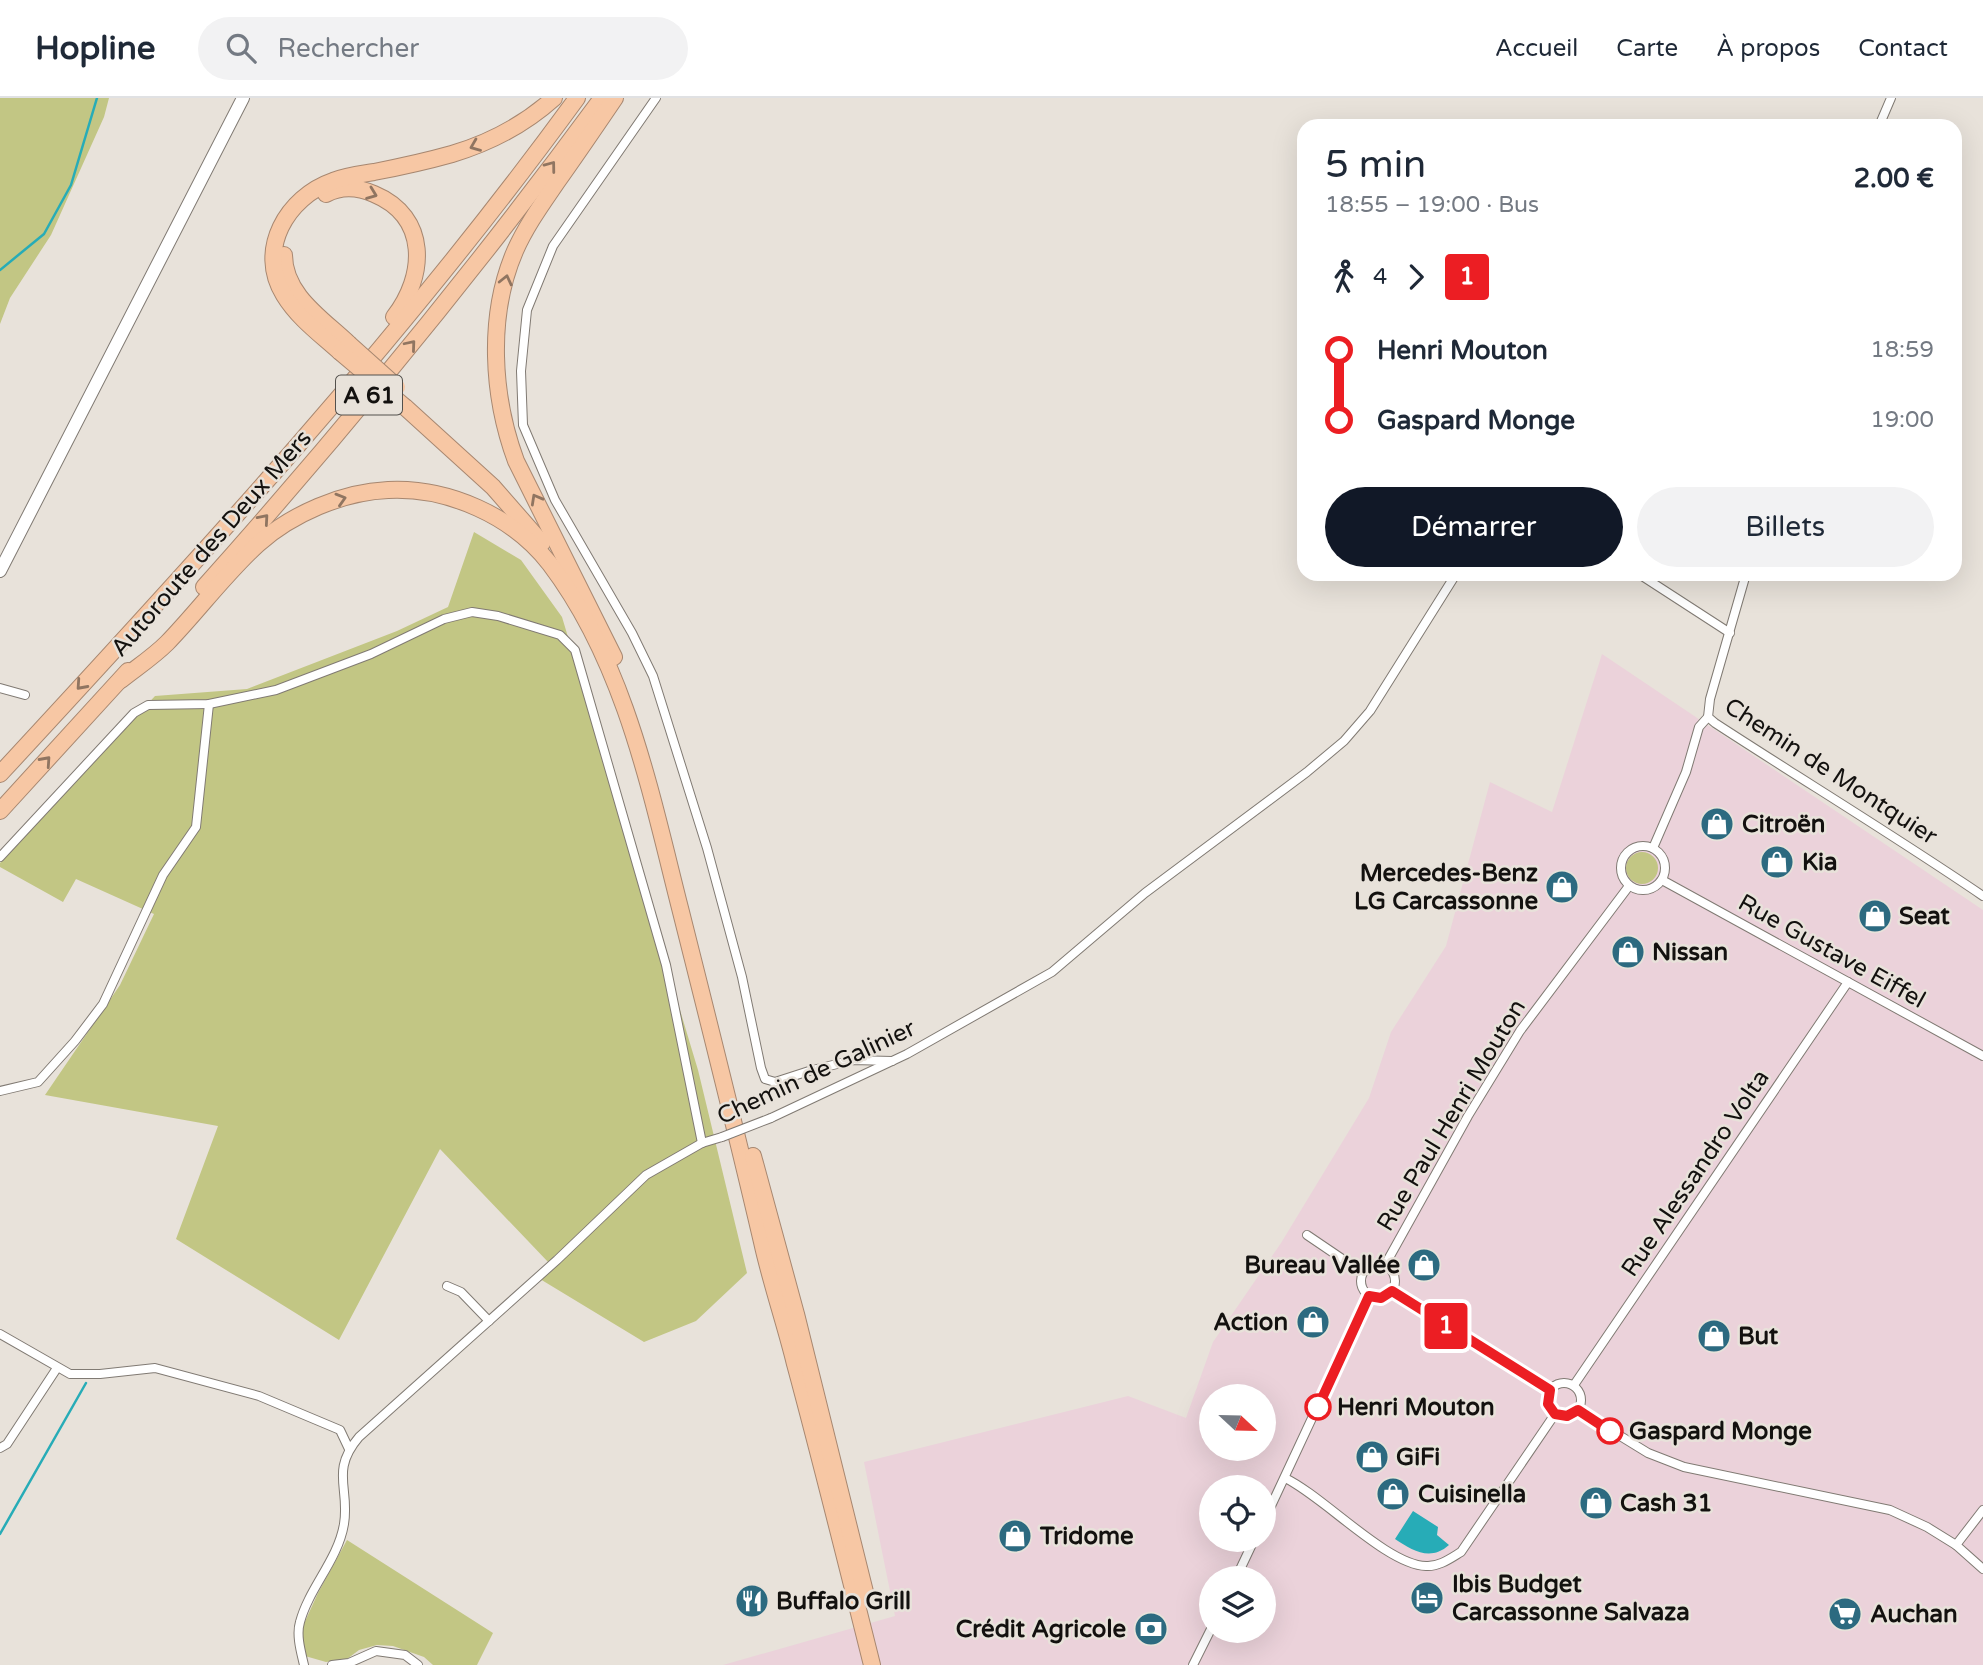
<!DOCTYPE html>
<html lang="fr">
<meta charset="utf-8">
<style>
body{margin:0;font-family:"Varela Round",sans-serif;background:#f2f2f3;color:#1f2937;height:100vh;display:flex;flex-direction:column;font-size:26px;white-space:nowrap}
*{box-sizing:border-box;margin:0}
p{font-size:23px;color:#747a83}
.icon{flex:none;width:38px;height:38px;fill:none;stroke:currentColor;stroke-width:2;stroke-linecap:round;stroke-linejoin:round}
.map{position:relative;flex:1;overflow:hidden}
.side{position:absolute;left:1297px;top:21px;width:665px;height:462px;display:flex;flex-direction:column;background:#fff;border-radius:21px;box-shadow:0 7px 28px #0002}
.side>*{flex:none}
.badge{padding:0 14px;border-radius:5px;font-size:24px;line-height:46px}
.needle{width:46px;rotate:112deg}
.tools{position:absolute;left:1199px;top:1286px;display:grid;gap:14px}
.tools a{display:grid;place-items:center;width:77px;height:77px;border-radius:50%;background:#fff;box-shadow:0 7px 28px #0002;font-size:35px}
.map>.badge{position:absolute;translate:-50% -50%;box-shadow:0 0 0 4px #fff}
.legs{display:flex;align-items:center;gap:10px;height:77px;padding:0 28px;font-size:23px}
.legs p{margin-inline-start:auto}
.overview{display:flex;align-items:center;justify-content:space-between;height:119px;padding:0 28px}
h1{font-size:38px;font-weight:600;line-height:52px}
.button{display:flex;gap:14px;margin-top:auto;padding:14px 28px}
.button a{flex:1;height:80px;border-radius:42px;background:#111827;color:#fff;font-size:28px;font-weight:600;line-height:80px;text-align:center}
.button a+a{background:#f2f2f3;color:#1f2937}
ul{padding:0 28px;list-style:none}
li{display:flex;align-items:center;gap:24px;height:70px;font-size:26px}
li i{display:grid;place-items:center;width:10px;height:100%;margin:0 9px;background:currentColor}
li i::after{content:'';width:18px;height:18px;margin:-9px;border:5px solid;border-radius:50%;background:#fff}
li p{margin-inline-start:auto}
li:first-child i{background:linear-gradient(#0000 50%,currentColor 0)}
li:last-child i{background:linear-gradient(currentColor 50%,#0000 0)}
header{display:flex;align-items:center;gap:42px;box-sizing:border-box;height:98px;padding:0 35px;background:#fff;border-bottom:2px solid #e0e1e3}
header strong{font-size:33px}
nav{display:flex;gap:38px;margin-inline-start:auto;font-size:24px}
.search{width:490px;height:63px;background:#f2f2f3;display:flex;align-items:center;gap:18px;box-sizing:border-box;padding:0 24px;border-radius:38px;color:#747a83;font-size:26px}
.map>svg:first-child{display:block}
.commercial{fill:#ebd2da;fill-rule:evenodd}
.green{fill:#c2c684}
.water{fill:#27acb7}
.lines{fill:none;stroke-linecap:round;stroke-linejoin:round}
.stream{stroke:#27acb7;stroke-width:2.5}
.street-casing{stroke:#807a73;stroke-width:10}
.secondary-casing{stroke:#807a73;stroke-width:14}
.highway-casing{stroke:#a78770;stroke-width:18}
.street{stroke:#fff;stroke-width:8}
.secondary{stroke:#fff;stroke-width:12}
.highway{stroke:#f7c7a4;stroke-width:16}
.street-bridge-casing{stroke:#807a73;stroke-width:10;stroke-linecap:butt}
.highway-bridge-casing{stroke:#a78770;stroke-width:18;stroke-linecap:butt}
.street-bridge{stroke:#fff;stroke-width:8}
.highway-bridge{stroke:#f7c7a4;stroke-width:16}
.oneway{stroke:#907561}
.line-1-casing{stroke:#fff;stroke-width:16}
.line-1{stroke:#ec1e23;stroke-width:10}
.stop-1-dot{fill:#fff;stroke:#ec1e23;stroke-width:3.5}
.labels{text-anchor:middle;stroke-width:5;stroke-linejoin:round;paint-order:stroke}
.shield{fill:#e8e2da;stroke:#53504c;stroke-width:2}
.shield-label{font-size:23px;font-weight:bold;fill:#13110f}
.street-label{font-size:24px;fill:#13110f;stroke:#e8e2da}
.poi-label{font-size:24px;font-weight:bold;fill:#13110f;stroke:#e8e2da;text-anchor:start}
.stop-label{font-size:24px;font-weight:bold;fill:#13110f;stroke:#e8e2da;text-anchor:start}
</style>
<header>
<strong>Hopline</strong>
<div class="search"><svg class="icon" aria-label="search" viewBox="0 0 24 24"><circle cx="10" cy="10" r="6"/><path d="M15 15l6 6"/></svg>Rechercher</div>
<nav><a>Accueil</a><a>Carte</a><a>À propos</a><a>Contact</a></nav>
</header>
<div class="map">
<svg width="1983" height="1567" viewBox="0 0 1983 1567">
<rect width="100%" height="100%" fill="#e8e2da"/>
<path class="commercial" d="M 1602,556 L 1983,812 L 1983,1567 L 723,1567 L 895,1518 L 864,1364 L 1128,1298 L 1186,1320 L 1213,1244 L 1281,1145 L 1369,1000 L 1391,934 L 1446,848 L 1490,684 L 1552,714 ZM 1211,1298 L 1264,1298 L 1264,1351 L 1211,1351 ZM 1211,1390 L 1264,1390 L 1264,1442 L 1211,1442 ZM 1211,1480 L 1264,1480 L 1264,1533 L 1211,1533 Z"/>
<g class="green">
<path d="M 0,0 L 109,0 L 104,19 L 51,137 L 10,200 L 0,226 Z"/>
<path d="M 474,434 L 521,462 L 562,519 L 698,972 L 747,1175 L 696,1223 L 644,1244 L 540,1181 L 549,1165 L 440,1051 L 339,1242 L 176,1141 L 218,1028 L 45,997 L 120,887 L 154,816 L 76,781 L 63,804 L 0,769 L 0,765 L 155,598 L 247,591 L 397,533 L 448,509 Z"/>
<circle cx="1642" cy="770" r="16"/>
<path d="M 347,1442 L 493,1535 L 477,1567 L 433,1567 L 424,1559 L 393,1548 L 377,1547 L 359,1552 L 347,1561 L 326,1564 L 305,1558 L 302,1530 L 318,1495 Z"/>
</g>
<path class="water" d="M 1413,1413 L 1438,1429 L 1437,1437 L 1449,1447 C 1430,1464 1412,1452 1395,1441 Z"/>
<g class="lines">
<g class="stream">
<path d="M 0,172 L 44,136 L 71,87 L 97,0"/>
<path d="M 0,1436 L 86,1285"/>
</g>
<defs>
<g id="street">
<path d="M 656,0 L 553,148 L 527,212 L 521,273 L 523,327 L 555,402 L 632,535 L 653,578 L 707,750 L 742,879 L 761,970 L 765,981 L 775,984 L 809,973 L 853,962 L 892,963"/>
<path d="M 1879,28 L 1891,0"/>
<path d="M 1639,476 L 1730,535"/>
<path d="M 1746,476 L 1710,601 L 1708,619 L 1715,625 C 1804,683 1895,738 1983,798"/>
<path d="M 0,590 L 25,597"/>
<circle cx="1643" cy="770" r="22"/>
<path d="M 1653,750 L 1686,674 L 1699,629 L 1708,619"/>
<path d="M 0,759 L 134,615 L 148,607 L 209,606 L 276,592 L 371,556 L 444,521 L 472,514 L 498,518 L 560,537 L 575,552 L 666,867 L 702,1045"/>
<path d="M 1662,782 L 1983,958"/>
<path d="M 0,993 L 38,984 L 75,943 L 103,906 L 163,777 L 196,729 L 209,606"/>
<path d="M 771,1020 L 907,956 L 1052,874 L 1145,795 L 1307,674 L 1344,643 L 1370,613 L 1456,476"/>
<path d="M 1307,1137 L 1363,1175"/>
<circle cx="1378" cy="1183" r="17"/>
<path d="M 1385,1167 L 1468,1018 L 1520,933 L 1629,788"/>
<path d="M 447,1188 L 461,1194 L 489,1223"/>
<path d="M 1392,1193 L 1550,1292"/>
<path d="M 0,1236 L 70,1276 L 100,1276 L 155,1270 L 259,1298 L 340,1332 L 349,1351"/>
<circle cx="1564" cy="1302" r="17"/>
<path d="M 1574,1287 L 1848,884"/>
<path d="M 1578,1312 L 1648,1355 L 1684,1369 L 1890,1412 L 1927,1429 L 1956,1447 L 1983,1471"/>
<path d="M 0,1350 L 7,1346 L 57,1270"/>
<path d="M 1285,1380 C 1323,1398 1387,1467 1426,1468 C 1439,1469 1451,1460 1461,1454 L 1555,1316"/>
<path d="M 1264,1423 L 1369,1198"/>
<path d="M 1956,1447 L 1983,1412"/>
<path d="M 1236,1480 L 1254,1442"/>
<path d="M 304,1567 C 301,1554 296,1537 300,1524 C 309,1490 338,1462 344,1426 C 350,1390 330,1373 359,1339 L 557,1162 L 646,1077 L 702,1045 L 722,1039"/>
<path d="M 332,1567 L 349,1565 L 376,1553 L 405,1557 L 418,1567"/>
<path d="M 1193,1567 L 1211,1531"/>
</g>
<path id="secondary" d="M 0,473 L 243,0"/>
<g id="highway">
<path d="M 326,96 C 341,88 358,89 374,96 C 429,119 426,178 394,219"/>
<path d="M 284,157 C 284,197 323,221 349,246"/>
<path d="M 340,254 C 320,236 298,220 284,197 C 256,152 287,99 333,83 C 346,78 361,76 374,74 C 400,69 427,63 452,56 C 489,45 525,26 554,0"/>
<path d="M 405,309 L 493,389 L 542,445"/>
<path d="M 204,489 C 344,332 478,169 602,0"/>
<path d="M 614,559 L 516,363 C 492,298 487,218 515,153 C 526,128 542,106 557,84 C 577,56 596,28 615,0"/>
<path d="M 121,582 C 136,570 153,559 167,545 C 198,513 225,476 258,446 C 292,416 342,394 388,392 C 448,389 513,418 550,466 C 625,565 650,692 680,810 C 708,921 736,1032 762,1144 C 771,1185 785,1225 795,1266 C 822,1366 847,1467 872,1567"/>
<path d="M 0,676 C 201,459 403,239 577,0"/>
<path d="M 0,713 L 128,573"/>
<path d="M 753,1058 L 796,1216 L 865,1494"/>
</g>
</defs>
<use href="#street" class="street-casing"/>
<use href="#secondary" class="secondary-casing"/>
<use href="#highway" class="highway-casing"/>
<use href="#street" class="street"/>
<use href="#secondary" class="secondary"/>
<use href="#highway" class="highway"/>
<defs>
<path id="street-bridge" d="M 722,1039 L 771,1020"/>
<g id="highway-bridge">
<path d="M 349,246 L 397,289"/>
<path d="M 340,254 L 405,309"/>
</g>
</defs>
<use href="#street-bridge" class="street-bridge-casing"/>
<use href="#highway-bridge" class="highway-bridge-casing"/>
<use href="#street-bridge" class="street-bridge"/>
<use href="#highway-bridge" class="highway-bridge"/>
</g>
<defs><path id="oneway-chevron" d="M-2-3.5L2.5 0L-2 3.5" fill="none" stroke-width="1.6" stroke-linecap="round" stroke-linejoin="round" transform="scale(1.75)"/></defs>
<g class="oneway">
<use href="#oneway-chevron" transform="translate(475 48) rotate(158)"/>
<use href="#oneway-chevron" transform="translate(551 68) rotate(-53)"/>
<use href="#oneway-chevron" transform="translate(372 96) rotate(21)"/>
<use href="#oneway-chevron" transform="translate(506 182) rotate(-77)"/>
<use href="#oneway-chevron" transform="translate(411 247) rotate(-50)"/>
<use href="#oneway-chevron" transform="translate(341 401) rotate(-17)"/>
<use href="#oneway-chevron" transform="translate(536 401) rotate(-119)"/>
<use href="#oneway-chevron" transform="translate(264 421) rotate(-49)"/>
<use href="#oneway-chevron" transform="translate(81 587) rotate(132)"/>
<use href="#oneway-chevron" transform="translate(46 663) rotate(-48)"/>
</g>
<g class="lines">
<defs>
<path id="line-1" d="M 1318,1309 L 1369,1198 L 1381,1200 L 1392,1193 L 1550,1292 L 1548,1306 L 1555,1316 L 1567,1318 L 1578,1312 L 1610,1333"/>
</defs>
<use href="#line-1" class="line-1-casing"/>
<use href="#line-1" class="line-1"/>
</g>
<defs>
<symbol id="shop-disc" viewBox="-11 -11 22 22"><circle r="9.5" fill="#2c6a80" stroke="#e8e2da"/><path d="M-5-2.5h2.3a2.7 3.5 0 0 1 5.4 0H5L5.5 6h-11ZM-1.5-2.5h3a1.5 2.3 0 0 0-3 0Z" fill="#fff"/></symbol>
<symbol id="hotel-disc" viewBox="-11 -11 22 22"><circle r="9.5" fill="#2c6a80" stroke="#e8e2da"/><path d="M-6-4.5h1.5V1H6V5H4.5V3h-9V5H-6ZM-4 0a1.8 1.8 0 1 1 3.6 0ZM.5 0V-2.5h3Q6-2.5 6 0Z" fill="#fff"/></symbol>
<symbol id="restaurant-disc" viewBox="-11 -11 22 22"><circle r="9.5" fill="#2c6a80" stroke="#e8e2da"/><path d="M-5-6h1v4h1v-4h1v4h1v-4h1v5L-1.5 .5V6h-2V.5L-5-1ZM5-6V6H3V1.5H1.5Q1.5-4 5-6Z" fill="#fff"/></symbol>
<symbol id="supermarket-disc" viewBox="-11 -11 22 22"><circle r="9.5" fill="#2c6a80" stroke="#e8e2da"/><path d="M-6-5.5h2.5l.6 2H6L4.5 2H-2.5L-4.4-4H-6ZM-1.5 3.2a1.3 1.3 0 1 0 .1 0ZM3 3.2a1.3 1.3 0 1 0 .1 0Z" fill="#fff"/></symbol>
<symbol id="bank-disc" viewBox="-11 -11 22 22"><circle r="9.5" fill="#2c6a80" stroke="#e8e2da"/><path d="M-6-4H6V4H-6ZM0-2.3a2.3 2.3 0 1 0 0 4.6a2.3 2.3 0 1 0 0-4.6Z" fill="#fff"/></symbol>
</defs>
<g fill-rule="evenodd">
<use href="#shop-disc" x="1698" y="707" width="38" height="38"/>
<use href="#shop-disc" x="1758" y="745" width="38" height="38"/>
<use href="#shop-disc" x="1543" y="770" width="38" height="38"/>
<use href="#shop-disc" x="1856" y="799" width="38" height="38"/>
<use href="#shop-disc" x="1609" y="835" width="38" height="38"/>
<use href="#shop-disc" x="1405" y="1148" width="38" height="38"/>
<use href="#shop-disc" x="1294" y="1205" width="38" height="38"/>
<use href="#shop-disc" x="1695" y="1219" width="38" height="38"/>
<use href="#shop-disc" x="1353" y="1340" width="38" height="38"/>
<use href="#shop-disc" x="1374" y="1377" width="38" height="38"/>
<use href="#shop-disc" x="1577" y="1386" width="38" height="38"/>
<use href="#shop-disc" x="996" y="1419" width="38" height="38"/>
<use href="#hotel-disc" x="1408" y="1481" width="38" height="38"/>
<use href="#restaurant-disc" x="733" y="1484" width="38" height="38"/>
<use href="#supermarket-disc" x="1826" y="1497" width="38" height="38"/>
<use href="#bank-disc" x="1132" y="1512" width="38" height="38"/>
</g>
<g class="stop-1-dot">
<circle cx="1318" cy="1309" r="12"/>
<circle cx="1610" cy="1333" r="12"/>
</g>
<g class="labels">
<rect class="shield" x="336" y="277.5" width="66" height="39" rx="5"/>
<g class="shield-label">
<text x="369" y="305">A 61</text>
</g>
<g class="street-label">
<text transform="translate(211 445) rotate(-49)" y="8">Autoroute des Deux Mers</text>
<text transform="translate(1831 673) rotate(33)" y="8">Chemin de Montquier</text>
<text transform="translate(1832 853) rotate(29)" y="8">Rue Gustave Eiffel</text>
<text transform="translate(816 974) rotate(-25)" y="8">Chemin de Galinier</text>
<text transform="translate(1451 1017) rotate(-59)" y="8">Rue Paul Henri Mouton</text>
<text transform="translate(1695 1075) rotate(-56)" y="8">Rue Alessandro Volta</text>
</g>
<g class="poi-label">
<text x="1742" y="734">Citroën</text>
<text x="1802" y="772">Kia</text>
<text x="1538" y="783" text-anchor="end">Mercedes-Benz<tspan x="1538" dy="28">LG Carcassonne</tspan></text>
<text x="1899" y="826">Seat</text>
<text x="1652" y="862">Nissan</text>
<text x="1400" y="1175" text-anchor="end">Bureau Vallée</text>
<text x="1288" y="1232" text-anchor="end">Action</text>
<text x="1738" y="1246">But</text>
<text x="1396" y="1367">GiFi</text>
<text x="1418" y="1404">Cuisinella</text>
<text x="1620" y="1413">Cash 31</text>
<text x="1040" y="1446">Tridome</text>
<text x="1452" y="1494">Ibis Budget<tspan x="1452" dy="28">Carcassonne Salvaza</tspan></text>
<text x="776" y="1511">Buffalo Grill</text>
<text x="1870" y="1524">Auchan</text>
<text x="1126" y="1539" text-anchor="end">Crédit Agricole</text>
</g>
<g class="stop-label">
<text x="1337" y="1317">Henri Mouton</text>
<text x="1629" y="1341">Gaspard Monge</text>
</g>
</g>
</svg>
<div class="tools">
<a><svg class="needle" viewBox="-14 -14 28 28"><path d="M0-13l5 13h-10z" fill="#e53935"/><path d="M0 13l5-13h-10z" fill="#747a83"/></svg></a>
<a><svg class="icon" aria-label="locate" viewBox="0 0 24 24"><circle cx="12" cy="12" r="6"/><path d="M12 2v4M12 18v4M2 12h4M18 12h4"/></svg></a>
<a><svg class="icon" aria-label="layers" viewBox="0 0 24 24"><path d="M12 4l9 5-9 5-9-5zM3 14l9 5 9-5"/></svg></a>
</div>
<b class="badge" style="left:1446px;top:1228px;background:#ec1e23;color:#fff">1</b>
<section class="side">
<div class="overview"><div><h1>5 min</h1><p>18:55 – 19:00 · Bus</p></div><b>2.00 €</b></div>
<div class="legs"><svg class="icon" aria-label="walk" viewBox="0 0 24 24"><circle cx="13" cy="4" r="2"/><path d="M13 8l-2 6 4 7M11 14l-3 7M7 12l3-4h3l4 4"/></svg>4<svg class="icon" aria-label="forward" viewBox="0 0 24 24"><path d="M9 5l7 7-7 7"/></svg><b class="badge" style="background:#ec1e23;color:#fff">1</b></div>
<ul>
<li><i style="color:#ec1e23"></i><b>Henri Mouton</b><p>18:59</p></li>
<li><i style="color:#ec1e23"></i><b>Gaspard Monge</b><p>19:00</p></li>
</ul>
<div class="button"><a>Démarrer</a><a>Billets</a></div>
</section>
</div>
